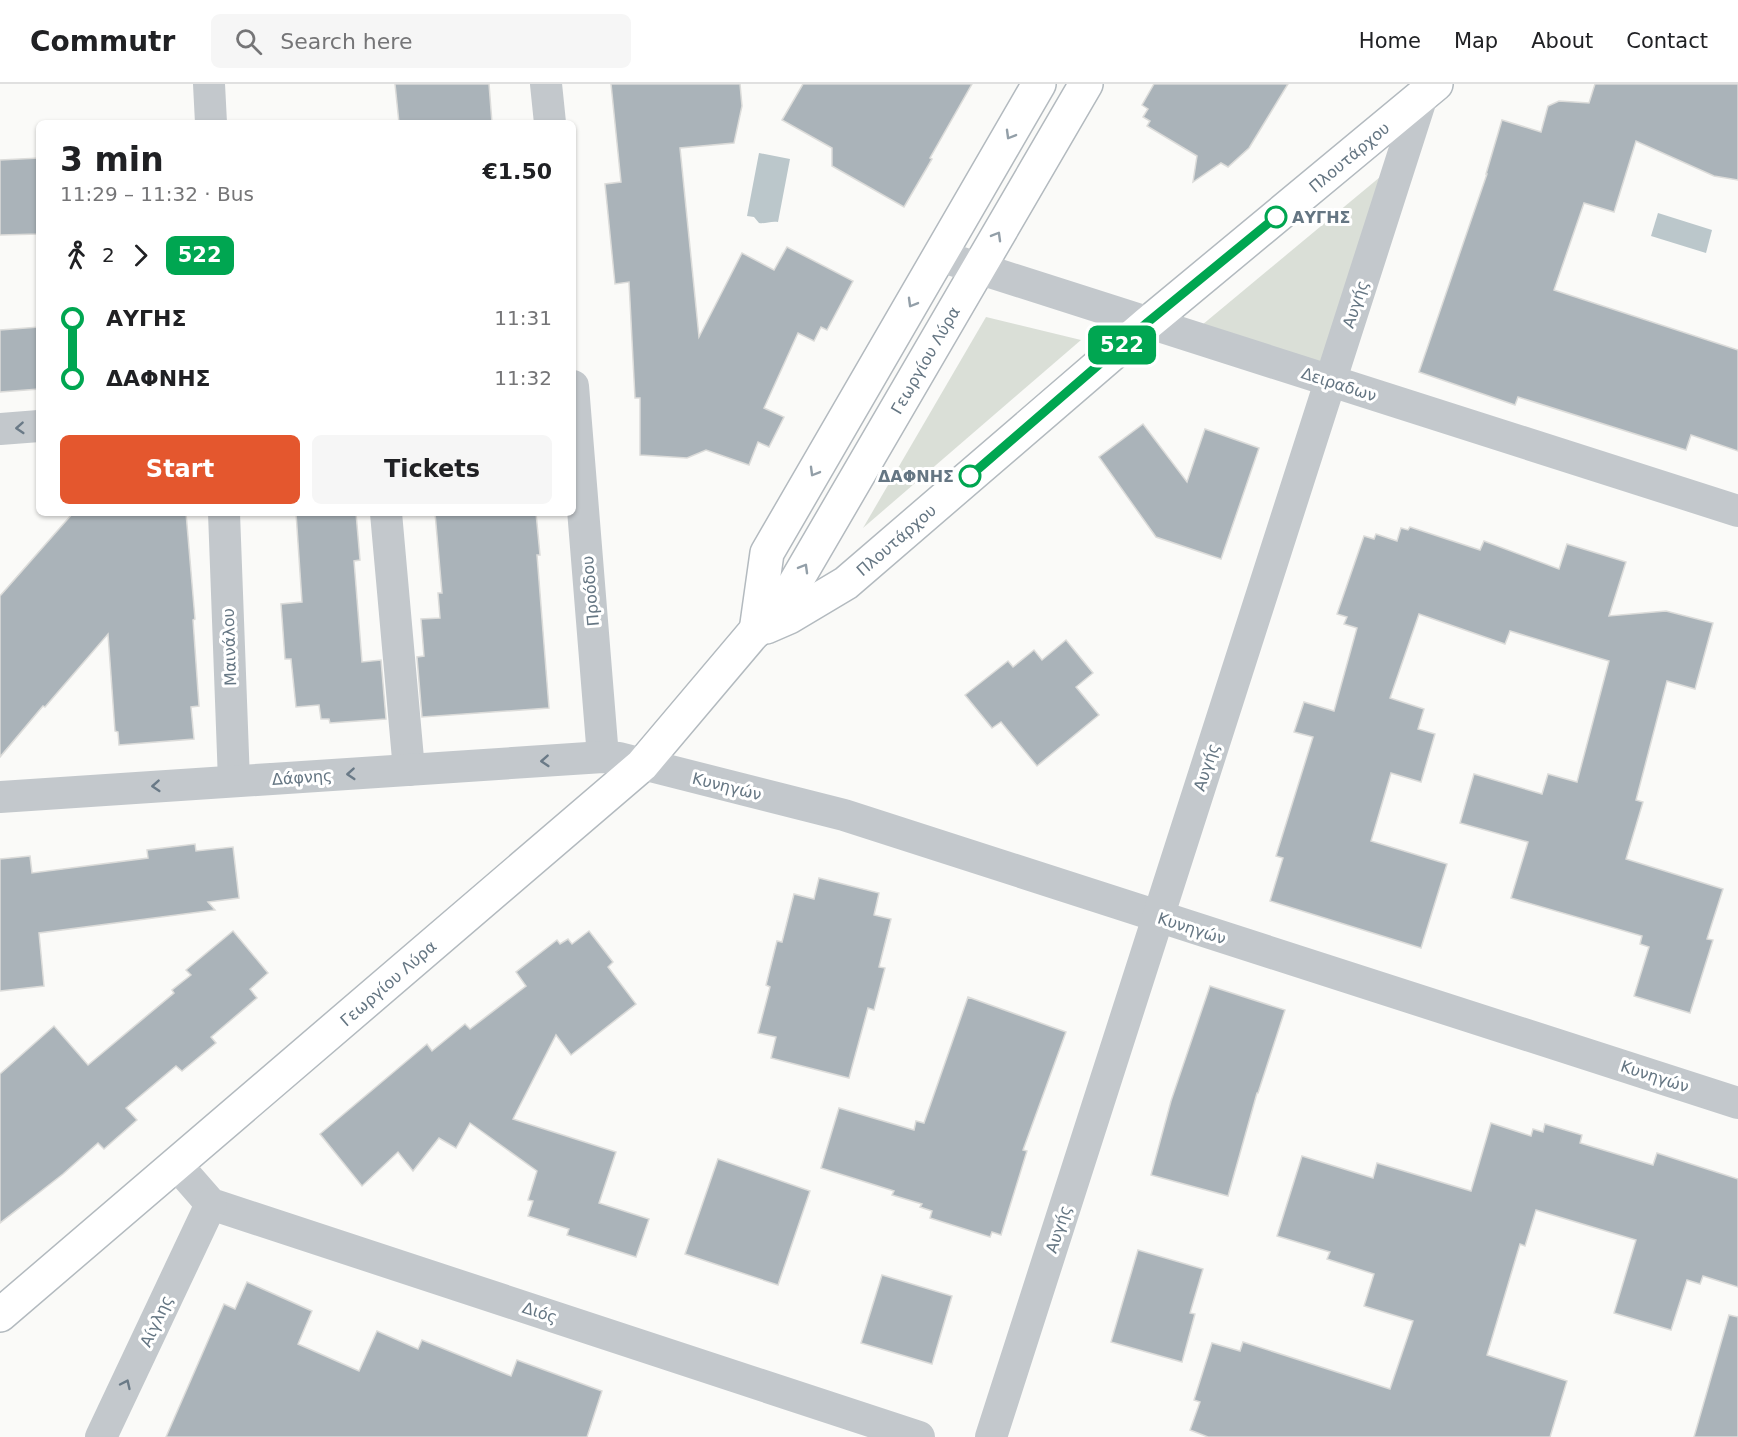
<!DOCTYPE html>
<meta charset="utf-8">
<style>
body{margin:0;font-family:"DejaVu Sans",sans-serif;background:#f6f6f6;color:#202124;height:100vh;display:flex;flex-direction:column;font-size:22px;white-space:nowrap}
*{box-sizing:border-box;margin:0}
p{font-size:20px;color:#757577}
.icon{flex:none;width:33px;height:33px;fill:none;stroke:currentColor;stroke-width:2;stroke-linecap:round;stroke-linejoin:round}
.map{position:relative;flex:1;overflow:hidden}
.details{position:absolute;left:36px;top:36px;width:540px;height:396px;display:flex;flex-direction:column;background:#fff;border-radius:9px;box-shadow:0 2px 4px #0004}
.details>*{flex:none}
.badge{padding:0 12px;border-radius:9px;font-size:21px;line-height:39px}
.map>.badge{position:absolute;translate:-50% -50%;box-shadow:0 0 0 3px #fff}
.legs{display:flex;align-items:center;gap:9px;height:66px;padding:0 24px;font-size:20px}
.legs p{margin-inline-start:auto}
.headline{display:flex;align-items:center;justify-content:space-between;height:102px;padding:0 24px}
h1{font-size:33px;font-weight:600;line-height:45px}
.primary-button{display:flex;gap:12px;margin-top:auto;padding:12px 24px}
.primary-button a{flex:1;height:69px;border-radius:9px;background:#e4572e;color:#fff;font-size:24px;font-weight:600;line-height:69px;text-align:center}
.primary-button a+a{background:#f6f6f6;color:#202124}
ul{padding:0 24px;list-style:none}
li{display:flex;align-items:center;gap:21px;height:60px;font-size:22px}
li i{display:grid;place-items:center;width:9px;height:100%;margin:0 8px;background:currentColor}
li i::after{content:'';width:15px;height:15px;margin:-8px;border:4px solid;border-radius:50%;background:#fff}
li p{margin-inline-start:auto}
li:first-child i{background:linear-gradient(#0000 50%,currentColor 0)}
li:last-child i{background:linear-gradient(currentColor 50%,#0000 0)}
header{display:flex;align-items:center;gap:36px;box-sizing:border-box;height:84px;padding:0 30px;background:#fff;border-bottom:2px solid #e0e0e0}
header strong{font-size:28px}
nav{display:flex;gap:33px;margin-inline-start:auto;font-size:21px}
.search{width:420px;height:54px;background:#f6f6f6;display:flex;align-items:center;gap:15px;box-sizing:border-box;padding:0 21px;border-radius:9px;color:#757577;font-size:22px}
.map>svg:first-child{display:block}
.green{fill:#dadfd7}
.water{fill:#bbc7cb}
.building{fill:#aab3b9;stroke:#dcdcda;stroke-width:1.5}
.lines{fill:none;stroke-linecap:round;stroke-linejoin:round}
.secondary-casing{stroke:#b3babf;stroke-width:36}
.street{stroke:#c3c8cc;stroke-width:32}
.secondary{stroke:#fff;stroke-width:33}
.oneway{stroke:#939fa8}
.oneway2{stroke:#6a7a87}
.line-1-casing{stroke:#fff;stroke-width:14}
.line-1{stroke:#00a651;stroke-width:9}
.stop-1-dot{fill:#fff;stroke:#00a651;stroke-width:3}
.labels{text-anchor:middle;stroke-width:6;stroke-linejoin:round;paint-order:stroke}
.street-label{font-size:16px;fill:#657683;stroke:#fff}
.stop-label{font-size:16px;font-weight:bold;fill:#657683;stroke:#fff;text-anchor:start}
</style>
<header>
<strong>Commutr</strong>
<div class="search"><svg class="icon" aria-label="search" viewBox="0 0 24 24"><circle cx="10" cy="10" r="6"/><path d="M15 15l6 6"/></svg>Search here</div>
<nav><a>Home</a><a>Map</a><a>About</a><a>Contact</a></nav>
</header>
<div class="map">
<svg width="1738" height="1353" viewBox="0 0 1738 1353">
<rect width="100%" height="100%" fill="#fafaf8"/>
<g class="green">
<path d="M 1380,93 L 1328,290 L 1202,241 Z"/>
<path d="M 986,233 L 1081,256 L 863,444 Z"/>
</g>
<g class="water">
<path d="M 759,69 L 790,75 L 778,138 C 770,137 766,140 759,139 L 754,133 L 747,132 Z"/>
<path d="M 1658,129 L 1712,146 L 1706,169 L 1651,152 Z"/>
</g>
<g class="building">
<path d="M 395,0 L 489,0 L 492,39 L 399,39 Z"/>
<path d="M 611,0 L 740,0 L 742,22 L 734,59 L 680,64 L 699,253 L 742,169 L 774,186 L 787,163 L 853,197 L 827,246 L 821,243 L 814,257 L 798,249 L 764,324 L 784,333 L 769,363 L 758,358 L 749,381 L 706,366 L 687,374 L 640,371 L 640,314 L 635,314 L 629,198 L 615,200 L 605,100 L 621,98 Z"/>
<path d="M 803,0 L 972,0 L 930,74 L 932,75 L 904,123 L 832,82 L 832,64 L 782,36 Z"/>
<path d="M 1154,0 L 1288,0 L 1249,64 L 1228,83 L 1221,79 L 1193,98 L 1197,72 L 1147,42 L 1150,37 L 1143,33 L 1148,25 L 1142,21 Z"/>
<path d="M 1595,0 L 1738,0 L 1738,96 L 1714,92 L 1636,57 L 1614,128 L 1584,119 L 1554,206 L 1738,266 L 1738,367 L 1691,351 L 1686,366 L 1518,313 L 1515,321 L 1419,288 L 1487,90 L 1486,90 L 1502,36 L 1541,48 L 1548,22 L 1559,17 L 1589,19 Z"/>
<path d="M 39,74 L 39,150 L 0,151 L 0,76 Z"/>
<path d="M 39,243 L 39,305 L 0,308 L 0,246 Z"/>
<path d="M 1143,340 L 1187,398 L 1205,345 L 1259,364 L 1221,475 L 1156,453 L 1099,373 Z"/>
<path d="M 73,429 L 186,429 L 195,535 L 193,536 L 199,622 L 191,623 L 194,655 L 119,661 L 118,648 L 115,647 L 108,550 L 45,623 L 43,622 L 0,673 L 0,512 Z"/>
<path d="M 296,429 L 356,429 L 360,476 L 354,477 L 362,578 L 381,576 L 386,635 L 330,639 L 329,635 L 321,635 L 319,621 L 296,623 L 291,575 L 285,575 L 281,520 L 302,518 Z"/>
<path d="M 435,429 L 536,429 L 540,471 L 537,471 L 549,624 L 422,633 L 417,573 L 424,572 L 421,535 L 440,534 L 438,509 L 442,509 Z"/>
<path d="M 1410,443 L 1480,466 L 1484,457 L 1559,485 L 1567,460 L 1626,478 L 1609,532 L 1666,527 L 1713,539 L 1695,605 L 1667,597 L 1636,716 L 1643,718 L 1626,775 L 1723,805 L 1707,855 L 1713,856 L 1690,929 L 1634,912 L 1649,863 L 1640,860 L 1642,852 L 1511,814 L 1528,758 L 1460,739 L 1474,690 L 1542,710 L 1548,690 L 1577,698 L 1609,577 L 1510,547 L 1505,560 L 1419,530 L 1390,614 L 1424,625 L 1418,645 L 1435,650 L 1421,698 L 1391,689 L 1371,757 L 1447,780 L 1421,864 L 1270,817 L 1283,774 L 1276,772 L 1313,653 L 1294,648 L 1304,618 L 1334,627 L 1357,544 L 1344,540 L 1347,533 L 1337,530 L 1364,452 L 1374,455 L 1376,450 L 1397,457 L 1401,444 L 1408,446 Z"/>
<path d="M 1066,556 L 1093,589 L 1076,603 L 1099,631 L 1037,682 L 1001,638 L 992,644 L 965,611 L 1008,577 L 1013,583 L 1034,566 L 1042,576 Z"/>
<path d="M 195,760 L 196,767 L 233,763 L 239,814 L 208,818 L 215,826 L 39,849 L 44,902 L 0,907 L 0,775 L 30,772 L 32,789 L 148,774 L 147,766 Z"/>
<path d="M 819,794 L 879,809 L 874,831 L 891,835 L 879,883 L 885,884 L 874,926 L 868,924 L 849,994 L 771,974 L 776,953 L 758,949 L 770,903 L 766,901 L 777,857 L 782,858 L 794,810 L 814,815 Z"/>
<path d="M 233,847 L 268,889 L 250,905 L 257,914 L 211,953 L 216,959 L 182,987 L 176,982 L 126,1024 L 137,1036 L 104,1065 L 98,1059 L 63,1090 L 0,1139 L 0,990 L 54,942 L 88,981 L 174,909 L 172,906 L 191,891 L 186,886 Z"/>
<path d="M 589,847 L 613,878 L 608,883 L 636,920 L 571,971 L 556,951 L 513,1035 L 616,1068 L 599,1119 L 649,1135 L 636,1173 L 567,1151 L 569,1145 L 528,1132 L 533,1117 L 528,1116 L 537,1087 L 470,1039 L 456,1064 L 439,1054 L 413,1087 L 398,1068 L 362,1102 L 320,1050 L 427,960 L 432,967 L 465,940 L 470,945 L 526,902 L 516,888 L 557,856 L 560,860 L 568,855 L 572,860 Z"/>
<path d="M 1210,902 L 1285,926 L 1258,1009 L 1257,1009 L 1228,1112 L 1151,1091 L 1171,1017 Z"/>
<path d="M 968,913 L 1066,948 L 1023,1066 L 1027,1067 L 1001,1151 L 992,1148 L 990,1153 L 930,1134 L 932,1127 L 920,1123 L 922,1120 L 892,1111 L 894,1107 L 821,1084 L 839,1024 L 914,1046 L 916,1037 L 924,1039 Z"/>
<path d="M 1491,1039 L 1531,1052 L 1533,1045 L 1543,1048 L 1545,1040 L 1582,1051 L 1580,1059 L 1653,1081 L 1657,1069 L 1738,1095 L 1738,1203 L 1703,1192 L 1700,1200 L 1687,1196 L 1671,1246 L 1614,1229 L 1636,1156 L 1536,1126 L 1525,1162 L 1520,1160 L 1487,1271 L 1567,1297 L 1550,1353 L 1208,1353 L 1190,1346 L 1200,1318 L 1194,1316 L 1212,1259 L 1240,1267 L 1243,1258 L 1390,1305 L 1413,1237 L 1364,1222 L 1374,1190 L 1327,1175 L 1330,1168 L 1277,1152 L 1302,1072 L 1373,1094 L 1377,1079 L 1471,1107 Z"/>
<path d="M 718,1075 L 810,1107 L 778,1201 L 685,1170 Z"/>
<path d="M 1138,1166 L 1203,1185 L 1190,1229 L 1195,1230 L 1182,1278 L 1111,1258 Z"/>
<path d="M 882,1191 L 952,1212 L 932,1280 L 861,1259 Z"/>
<path d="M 247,1198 L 312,1227 L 298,1260 L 359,1287 L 377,1247 L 418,1265 L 422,1256 L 511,1292 L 517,1276 L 602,1307 L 587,1353 L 166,1353 L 224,1220 L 235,1225 Z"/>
<path d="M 1729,1231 L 1738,1233 L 1738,1353 L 1694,1353 Z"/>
</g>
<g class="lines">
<defs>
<g id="secondary">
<path d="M 766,543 L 789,533 L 846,499 L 1148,239 L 1436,0"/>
<path d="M 756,547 L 767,469 L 1039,0"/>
<path d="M 0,1231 L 642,681 L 794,501 L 1086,0"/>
</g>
</defs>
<use href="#secondary" class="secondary-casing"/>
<g class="street">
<path d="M 209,0 L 211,39"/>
<path d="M 546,0 L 550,39"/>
<path d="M 940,172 L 1738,427"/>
<path d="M 573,302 L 603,673"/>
<path d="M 0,345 L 39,342"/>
<path d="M 224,429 L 234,697"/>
<path d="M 386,429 L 409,686"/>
<path d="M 0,713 L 603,673 L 619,674 L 844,731 L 1738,1019"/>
<path d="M 176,1080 L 211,1120 L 919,1353"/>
<path d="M 101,1353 L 211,1120"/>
<path d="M 991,1353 L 1422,12"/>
</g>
<use href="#secondary" class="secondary"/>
</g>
<defs><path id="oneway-chevron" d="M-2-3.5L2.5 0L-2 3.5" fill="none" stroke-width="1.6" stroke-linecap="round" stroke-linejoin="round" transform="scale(1.5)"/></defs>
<g class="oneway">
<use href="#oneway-chevron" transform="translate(1010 51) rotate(120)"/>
<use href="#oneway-chevron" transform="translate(997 152) rotate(-60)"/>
<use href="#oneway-chevron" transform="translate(912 219) rotate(120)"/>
<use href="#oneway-chevron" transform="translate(814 388) rotate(120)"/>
<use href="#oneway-chevron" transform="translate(804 484) rotate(-60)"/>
</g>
<g class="oneway2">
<use href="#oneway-chevron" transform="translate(20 344) rotate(176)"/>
<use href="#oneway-chevron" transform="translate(545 677) rotate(176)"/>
<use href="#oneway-chevron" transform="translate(351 690) rotate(176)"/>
<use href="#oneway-chevron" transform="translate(156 702) rotate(176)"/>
<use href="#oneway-chevron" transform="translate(126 1300) rotate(-65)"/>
</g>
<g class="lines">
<defs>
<path id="line-1" d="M 970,392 L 1148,238 L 1276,133"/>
</defs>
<use href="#line-1" class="line-1-casing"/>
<use href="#line-1" class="line-1"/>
</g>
<g class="stop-1-dot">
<circle cx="1276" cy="133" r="10"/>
<circle cx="970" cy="392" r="10"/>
</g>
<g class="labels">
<g class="street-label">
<text transform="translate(1349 73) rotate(-40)" y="6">Πλουτάρχου</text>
<text transform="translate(1355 220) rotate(-72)" y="6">Αυγής</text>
<text transform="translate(925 276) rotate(-60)" y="6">Γεωργίου Λύρα</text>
<text transform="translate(1339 300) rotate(18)" y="6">Δειραδων</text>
<text transform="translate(896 456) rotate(-41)" y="6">Πλουτάρχου</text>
<text transform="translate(590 507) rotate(-95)" y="6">Προόδου</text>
<text transform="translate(229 563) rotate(-92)" y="6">Μαινάλου</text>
<text transform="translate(1206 683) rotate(-72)" y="6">Αυγής</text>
<text transform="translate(302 693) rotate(-4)" y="6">Δάφνης</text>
<text transform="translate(727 702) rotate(14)" y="6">Κυνηγών</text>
<text transform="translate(1192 844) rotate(18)" y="6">Κυνηγών</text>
<text transform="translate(388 899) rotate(-41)" y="6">Γεωργίου Λύρα</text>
<text transform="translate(1655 992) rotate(18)" y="6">Κυνηγών</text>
<text transform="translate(1058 1145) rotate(-72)" y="6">Αυγής</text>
<text transform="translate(540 1228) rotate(18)" y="6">Διός</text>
<text transform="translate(156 1237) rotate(-65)" y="6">Αίγλης</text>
</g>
<g class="stop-label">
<text x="1292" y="139">ΑΥΓΗΣ</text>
<text x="954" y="398" text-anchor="end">ΔΑΦΝΗΣ</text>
</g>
</g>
</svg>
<b class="badge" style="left:1122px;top:261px;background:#00a651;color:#fff">522</b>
<section class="details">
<div class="headline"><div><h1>3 min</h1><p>11:29 – 11:32 · Bus</p></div><b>€1.50</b></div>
<div class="legs"><svg class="icon" aria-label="walk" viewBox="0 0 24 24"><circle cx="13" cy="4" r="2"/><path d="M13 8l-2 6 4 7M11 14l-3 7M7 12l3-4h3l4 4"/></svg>2<svg class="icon" aria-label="forward" viewBox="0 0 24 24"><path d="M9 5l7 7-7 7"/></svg><b class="badge" style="background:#00a651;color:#fff">522</b></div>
<ul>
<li><i style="color:#00a651"></i><b>ΑΥΓΗΣ</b><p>11:31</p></li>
<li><i style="color:#00a651"></i><b>ΔΑΦΝΗΣ</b><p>11:32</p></li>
</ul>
<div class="primary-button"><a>Start</a><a>Tickets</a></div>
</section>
</div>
